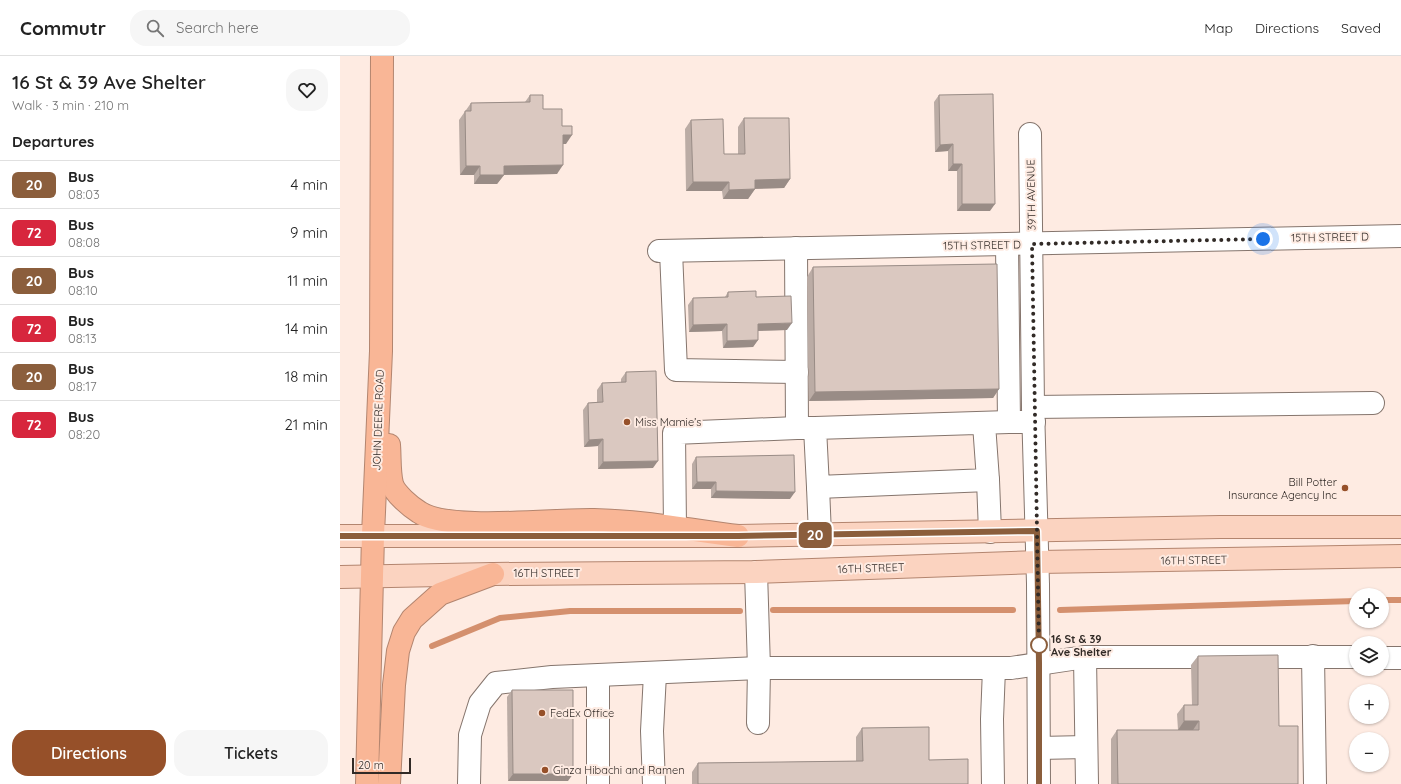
<!DOCTYPE html>
<meta charset="utf-8">
<style>
body{margin:0;font-family:Quicksand,sans-serif;background:#f6f6f6;color:#222;height:100vh;display:flex;flex-direction:column;font-size:15px;white-space:nowrap}
*{box-sizing:border-box;margin:0}
p{font-size:13px;color:#767676}
.icon{flex:none;width:22px;height:22px;fill:none;stroke:currentColor;stroke-width:2;stroke-linecap:round;stroke-linejoin:round}
.map{position:relative;flex:1;overflow:hidden}
.sheet{display:flex;flex-direction:column;background:#fff;width:340px}
.sheet>*{flex:none}
.badge{padding:0 8px;border-radius:6px;font-size:14px;line-height:26px}
.tools{position:absolute;left:1009px;top:532px;display:grid;gap:8px}
.tools a{display:grid;place-items:center;width:40px;height:40px;border-radius:50%;background:#fff;box-shadow:0 1px 3px #0004;font-size:20px}
.scale{position:absolute;left:12px;bottom:10px;width:59px;box-sizing:border-box;padding-left:4px;border:2px solid #312a26;border-top:0;font-size:11px;line-height:14px;white-space:nowrap;color:#312a26;-webkit-text-stroke:3px #feebe2;paint-order:stroke}
.you{position:absolute;width:20px;height:20px;margin:-10px;border:3px solid #fff;border-radius:50%;background:#1a73e8;box-shadow:0 0 0 6px #1a73e833}
.map>.badge{position:absolute;translate:-50% -50%;box-shadow:0 0 0 2px #fff}
h2{padding:0 12px;font-size:15px;line-height:36px}
.round{display:grid;place-items:center;flex:none;width:42px;height:42px;border-radius:16px;background:#f6f6f6}
.overview{display:flex;align-items:center;justify-content:space-between;height:68px;padding:0 12px}
h1{font-size:19px;font-weight:600;line-height:30px}
.primary-button{display:flex;gap:8px;margin-top:auto;padding:8px 12px}
.primary-button a{flex:1;height:46px;border-radius:16px;background:#965029;color:#fff;font-size:16px;font-weight:600;line-height:46px;text-align:center}
.primary-button a+a{background:#f6f6f6;color:#222}
ul{padding:0;list-style:none}
li{display:flex;align-items:center;gap:12px;height:48px;padding:0 12px;border-top:1px solid #e0e0e0}
li div{flex:1}
li b{display:block;font-size:15px}
li em{font-style:normal}
li .badge{min-width:44px;font-weight:700;text-align:center}
header{display:flex;align-items:center;gap:24px;box-sizing:border-box;height:56px;padding:0 20px;background:#fff;border-bottom:1px solid #e0e0e0}
header strong{font-size:19px}
nav{display:flex;gap:22px;margin-inline-start:auto;font-size:14px}
.search{width:280px;height:36px;background:#f6f6f6;display:flex;align-items:center;gap:10px;box-sizing:border-box;padding:0 14px;border-radius:16px;color:#767676;font-size:15px}
main{display:flex;flex:1;min-height:0}
.map>svg:first-child{display:block}
.lines{fill:none;stroke-linecap:round;stroke-linejoin:round}
.stream{stroke:#d4906e;stroke-width:6}
.minor-casing{stroke:#85756d;stroke-width:24}
.major-casing{stroke:#b3856f;stroke-width:24}
.highway-casing{stroke:#b3856f;stroke-width:24}
.minor{stroke:#fff;stroke-width:22}
.major{stroke:#fbd3c0;stroke-width:22}
.highway{stroke:#f9b696;stroke-width:22}
.wall{fill:#bbaca5}
.shaded-wall{fill:#998c86}
.building{fill:#dac8c0;stroke:#998c86}
.line-casing{stroke:#fff;stroke-width:9}
.line{stroke:#8b5e3c;stroke-width:6}
.walk{stroke:#312a26;stroke-width:4;stroke-dasharray:0 7.2}
.poi-dot{fill:#965029;stroke:#feebe2;stroke-width:1.5}
.stop-dot{fill:#fff;stroke:#8b5e3c;stroke-width:2}
.labels{text-anchor:middle;stroke-width:4;stroke-linejoin:round;paint-order:stroke}
.street-label{font-size:11px;fill:#312a26;stroke:#feebe2}
.poi-label{font-size:11px;fill:#312a26;stroke:#feebe2;text-anchor:start}
.stop-label{font-size:11px;font-weight:bold;fill:#312a26;stroke:#feebe2;text-anchor:start}
</style>
<header>
<strong>Commutr</strong>
<div class="search"><svg class="icon" aria-label="search" viewBox="0 0 24 24"><circle cx="10" cy="10" r="6"/><path d="M15 15l6 6"/></svg>Search here</div>
<nav><a>Map</a><a>Directions</a><a>Saved</a></nav>
</header>
<main>
<section class="sheet">
<div class="overview"><div><h1>16 St &amp; 39 Ave Shelter</h1><p>Walk · 3 min · 210 m</p></div><a class="round"><svg class="icon" aria-label="heart" viewBox="0 0 24 24"><path d="M12 20l-8-8c-3-5 5-10 8-4 3-6 11-1 8 4z"/></svg></a></div>
<h2>Departures</h2>
<ul>
<li><span class="badge" style="background:#8b5e3c;color:#fff">20</span><div><b>Bus</b><p>08:03</p></div><em>4 min</em></li>
<li><span class="badge" style="background:#d7263d;color:#fff">72</span><div><b>Bus</b><p>08:08</p></div><em>9 min</em></li>
<li><span class="badge" style="background:#8b5e3c;color:#fff">20</span><div><b>Bus</b><p>08:10</p></div><em>11 min</em></li>
<li><span class="badge" style="background:#d7263d;color:#fff">72</span><div><b>Bus</b><p>08:13</p></div><em>14 min</em></li>
<li><span class="badge" style="background:#8b5e3c;color:#fff">20</span><div><b>Bus</b><p>08:17</p></div><em>18 min</em></li>
<li><span class="badge" style="background:#d7263d;color:#fff">72</span><div><b>Bus</b><p>08:20</p></div><em>21 min</em></li>
</ul>
<div class="primary-button"><a>Directions</a><a>Tickets</a></div>
</section>
<div class="map">
<svg width="1061" height="728" viewBox="0 0 1061 728">
<rect width="100%" height="100%" fill="#feebe2"/>
<g class="lines">
<g class="stream">
<path d="M 1042,544 L 1061,544"/>
<path d="M 433,554 L 673,554"/>
<path d="M 720,554 L 1016,545"/>
<path d="M 92,590 L 160,562 L 230,555 L 400,555"/>
</g>
<defs>
<g id="minor">
<path d="M 690,78 L 693,351 L 698,528 L 699,728"/>
<path d="M 667,188 L 669,366"/>
<path d="M 456,192 L 457,372 L 472,372"/>
<path d="M 319,195 L 1061,180"/>
<path d="M 331,195 L 336,314 L 457,316"/>
<path d="M 693,351 L 1033,347"/>
<path d="M 644,368 L 648,424 L 478,431 L 475,372 L 669,366 L 694,366"/>
<path d="M 648,424 L 650,476"/>
<path d="M 478,431 L 480,479"/>
<path d="M 335,472 L 334,377 L 457,372"/>
<path d="M 416,516 L 419,612 L 418,667"/>
<path d="M 973,600 L 975,728"/>
<path d="M 745,601 L 747,728"/>
<path d="M 1042,602 L 1061,602"/>
<path d="M 258,620 L 258,728"/>
<path d="M 699,692 L 746,691"/>
<path d="M 129,728 L 130,679 L 140,647 L 156,627 L 212,621 L 419,612 L 671,612 L 745,601 L 1016,601"/>
<path d="M 314,728 L 312,675 L 315,618"/>
<path d="M 653,728 L 652,663 L 654,613"/>
</g>
<g id="major">
<path d="M 0,480 L 398,480 L 880,471 L 1061,471"/>
<path d="M 0,521 L 153,518 L 416,516 L 698,506 L 1061,500"/>
</g>
<g id="highway">
<path d="M 49,389 C 50,401 49,416 52,428 C 55,438 71,451 79,456 C 107,476 215,463 254,464 C 302,465 350,474 398,480"/>
<path d="M 27,728 L 33,479 L 41,295 L 42,0"/>
<path d="M 49,728 L 54,629 L 58,595 L 64,576 L 72,563 L 100,538 L 153,518"/>
</g>
</defs>
<use href="#minor" class="minor-casing"/>
<use href="#major" class="major-casing"/>
<use href="#highway" class="highway-casing"/>
<use href="#minor" class="minor"/>
<use href="#major" class="major"/>
<use href="#highway" class="highway"/>
</g>
<g class="wall">
<path d="M 190,39 L 203,53 L 222,70 L 226,88 L 223,88 L 217,118 L 164,119 L 157,128 L 134,128 L 134,119 L 120,119 L 119,64 L 131,47 L 185,46 Z"/>
<path d="M 599,39 L 650,155 L 617,155 L 617,115 L 608,115 L 608,95 L 595,96 L 594,46 Z"/>
<path d="M 404,62 L 450,123 L 444,132 L 415,133 L 408,143 L 383,143 L 382,135 L 346,135 L 345,73 L 351,64 L 384,98 L 398,98 L 398,71 Z"/>
<path d="M 473,211 L 659,333 L 653,342 L 469,345 L 467,221 Z"/>
<path d="M 388,236 L 416,241 L 447,274 L 418,275 L 418,284 L 413,291 L 383,292 L 382,275 L 349,276 L 348,249 L 353,242 L 385,241 Z"/>
<path d="M 286,316 L 313,412 L 258,413 L 258,390 L 244,391 L 243,354 L 248,347 L 257,346 L 257,334 L 262,327 L 281,327 L 281,323 Z"/>
<path d="M 356,401 L 450,443 L 371,442 L 371,433 L 352,433 L 352,408 Z"/>
<path d="M 858,600 L 939,670 L 958,728 L 771,728 L 771,683 L 777,674 L 838,674 L 837,658 L 844,649 L 852,649 L 851,609 Z"/>
<path d="M 172,634 L 228,725 L 168,725 L 167,641 Z"/>
<path d="M 522,672 L 589,704 L 628,728 L 352,728 L 352,716 L 358,707 L 516,705 L 516,681 Z"/>
</g>
<g class="shaded-wall">
<path d="M 223,79 L 232,79 L 226,88 L 216,88 Z"/>
<path d="M 613,88 L 608,95 L 595,96 L 600,89 Z"/>
<path d="M 613,108 L 622,108 L 617,115 L 608,115 Z"/>
<path d="M 223,109 L 217,118 L 157,119 L 164,110 Z"/>
<path d="M 126,110 L 140,110 L 134,119 L 120,119 Z"/>
<path d="M 140,119 L 164,119 L 157,128 L 134,128 Z"/>
<path d="M 450,123 L 444,132 L 408,133 L 415,124 Z"/>
<path d="M 353,126 L 389,126 L 382,135 L 346,135 Z"/>
<path d="M 415,133 L 408,143 L 383,143 L 389,134 Z"/>
<path d="M 622,148 L 655,148 L 650,155 L 617,155 Z"/>
<path d="M 452,267 L 447,274 L 413,275 L 418,268 Z"/>
<path d="M 387,268 L 382,275 L 349,276 L 353,269 Z"/>
<path d="M 418,284 L 413,291 L 383,292 L 387,285 Z"/>
<path d="M 659,333 L 653,342 L 469,345 L 475,336 Z"/>
<path d="M 263,383 L 258,390 L 244,391 L 249,384 Z"/>
<path d="M 318,405 L 313,412 L 258,413 L 263,406 Z"/>
<path d="M 357,426 L 376,426 L 371,433 L 352,433 Z"/>
<path d="M 376,435 L 455,436 L 450,443 L 371,442 Z"/>
<path d="M 844,665 L 859,665 L 853,674 L 838,674 Z"/>
<path d="M 173,718 L 233,718 L 228,725 L 168,725 Z"/>
</g>
<g class="building">
<path d="M 653,38 L 655,148 L 622,148 L 622,108 L 613,108 L 613,88 L 600,89 L 599,39 Z"/>
<path d="M 190,39 L 203,39 L 203,53 L 222,53 L 222,70 L 232,70 L 232,79 L 223,79 L 223,109 L 164,110 L 164,119 L 140,119 L 140,110 L 126,110 L 125,55 L 131,55 L 131,47 L 190,46 Z"/>
<path d="M 404,62 L 449,62 L 450,123 L 415,124 L 415,133 L 389,134 L 389,126 L 353,126 L 351,64 L 383,63 L 384,98 L 405,98 Z"/>
<path d="M 657,208 L 659,333 L 475,336 L 473,211 Z"/>
<path d="M 416,235 L 416,241 L 451,240 L 452,267 L 418,268 L 418,284 L 387,285 L 387,268 L 353,269 L 353,242 L 388,241 L 388,236 Z"/>
<path d="M 316,315 L 318,405 L 263,406 L 263,383 L 249,384 L 248,347 L 263,346 L 262,327 L 286,326 L 286,316 Z"/>
<path d="M 454,399 L 455,436 L 376,435 L 376,426 L 357,426 L 356,401 Z"/>
<path d="M 938,599 L 939,670 L 958,670 L 958,728 L 778,728 L 777,674 L 859,674 L 859,665 L 844,665 L 844,649 L 858,649 L 858,600 Z"/>
<path d="M 172,634 L 233,634 L 233,718 L 173,718 Z"/>
<path d="M 589,671 L 589,704 L 628,703 L 628,728 L 358,728 L 358,707 L 523,705 L 522,672 Z"/>
</g>
<g class="lines">
<defs>
<path id="line" d="M 0,480 L 398,480 L 697,475 L 699,607 L 699,728"/>
</defs>
<use href="#line" class="line-casing"/>
<use href="#line" class="line"/>
<path class="walk" d="M 699,589 L 692,188 L 923,183"/>
</g>
<g class="poi-dot">
<circle cx="287" cy="366" r="4"/>
<circle cx="1005" cy="432" r="4"/>
<circle cx="202" cy="657" r="4"/>
<circle cx="205" cy="714" r="4"/>
</g>
<circle class="stop-dot" cx="699" cy="589" r="8"/>
<g class="labels">
<g class="street-label">
<text transform="translate(691 139) rotate(-91)" y="4">39TH AVENUE</text>
<text transform="translate(990 181) rotate(-1)" y="4">15TH STREET D</text>
<text transform="translate(642 189) rotate(-1)" y="4">15TH STREET D</text>
<text transform="translate(38 364) rotate(-88)" y="4">JOHN DEERE ROAD</text>
<text transform="translate(854 504) rotate(-1)" y="4">16TH STREET</text>
<text transform="translate(531 512) rotate(-2)" y="4">16TH STREET</text>
<text x="207" y="521">16TH STREET</text>
</g>
<g class="poi-label">
<text x="295" y="370">Miss Mamie’s</text>
<text x="997" y="430" text-anchor="end">Bill Potter<tspan x="997" dy="13">Insurance Agency Inc</tspan></text>
<text x="210" y="661">FedEx Office</text>
<text x="213" y="718">Ginza Hibachi and Ramen</text>
</g>
<g class="stop-label">
<text x="711" y="587">16 St &amp; 39<tspan x="711" dy="13">Ave Shelter</tspan></text>
</g>
</g>
</svg>
<div class="tools">
<a><svg class="icon" aria-label="locate" viewBox="0 0 24 24"><circle cx="12" cy="12" r="6"/><path d="M12 2v4M12 18v4M2 12h4M18 12h4"/></svg></a>
<a><svg class="icon" aria-label="layers" viewBox="0 0 24 24"><path d="M12 4l9 5-9 5-9-5zM3 14l9 5 9-5"/></svg></a>
<a>+</a>
<a>−</a>
</div>
<div class="scale">20 m</div>
<div class="you" style="left:923px;top:183px"></div>
<b class="badge" style="left:475px;top:479px;background:#8b5e3c;color:#fff">20</b>
</div>
</main>
